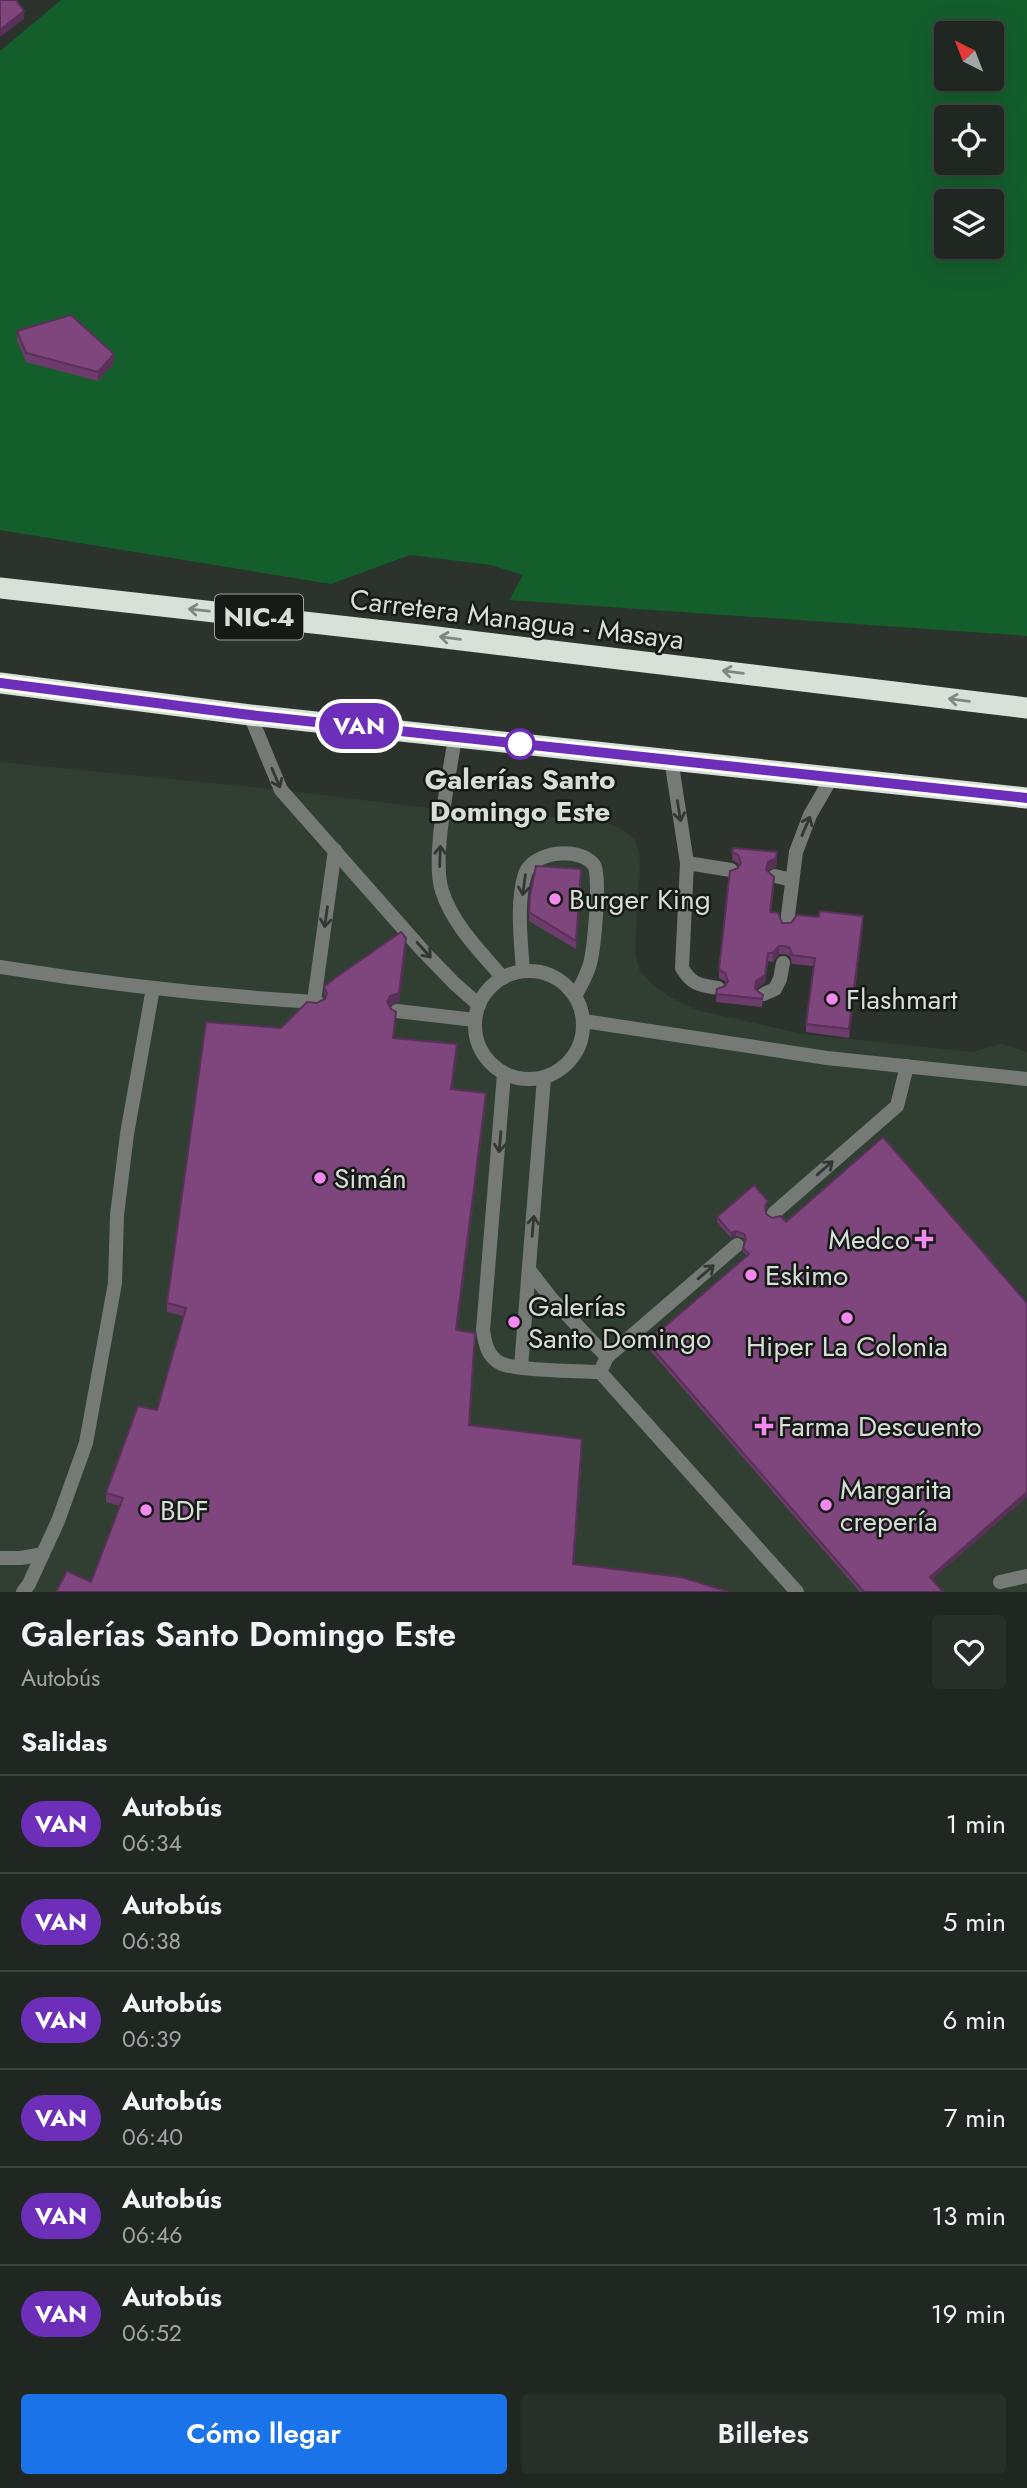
<!DOCTYPE html>
<html lang="es">
<meta charset="utf-8">
<style>
body{margin:0;font-family:Jost,sans-serif;background:#282e2a;color:#f1f3f6;height:100vh;display:flex;flex-direction:column;font-size:26px;white-space:nowrap}
*{box-sizing:border-box;margin:0}
p{font-size:23px;color:#a2a5a5}
.icon{flex:none;width:38px;height:38px;fill:none;stroke:currentColor;stroke-width:2;stroke-linecap:round;stroke-linejoin:round}
.map{position:relative;height:1592px;overflow:hidden}
.panel{display:flex;flex-direction:column;background:#202621;flex:1}
.panel>*{flex:none}
.badge{padding:0 14px;border-radius:23px;font-size:24px;line-height:46px}
.needle{width:46px;rotate:318deg}
.buttons{position:absolute;left:934px;top:21px;display:grid;gap:14px}
.buttons a{display:grid;place-items:center;width:70px;height:70px;border-radius:7px;background:#202621;box-shadow:0 7px 28px #0002,0 0 0 2px #3d433f;font-size:35px}
.map>.badge{position:absolute;translate:-50% -50%;box-shadow:0 0 0 4px #fff}
h2{padding:0 21px;font-size:26px;line-height:63px}
.round{display:grid;place-items:center;flex:none;width:74px;height:74px;border-radius:7px;background:#282e2a}
.headline{display:flex;align-items:center;justify-content:space-between;height:119px;padding:0 21px}
h1{font-size:33px;font-weight:600;line-height:52px}
.cta{display:flex;gap:14px;margin-top:auto;padding:14px 21px}
.cta a{flex:1;height:80px;border-radius:7px;background:#1a73e8;color:#fff;font-size:28px;font-weight:600;line-height:80px;text-align:center}
.cta a+a{background:#282e2a;color:#f1f3f6}
ul{padding:0;list-style:none}
li{display:flex;align-items:center;gap:21px;height:98px;padding:0 21px;border-top:2px solid #3d433f}
li div{flex:1}
li b{display:block;font-size:26px}
li em{font-style:normal}
li .badge{min-width:77px;font-weight:700;text-align:center}
.map>svg:first-child{display:block}
.built{fill:#313f33}
.green{fill:#145e2c;fill-rule:evenodd}
.lines{fill:none;stroke-linecap:round;stroke-linejoin:round}
.lane{stroke:#767a77;stroke-width:14}
.highway{stroke:#d7e1d8;stroke-width:21}
.wall{fill:#6d3c6c}
.shaded-wall{fill:#593158}
.building{fill:#7f467d;stroke:#593158;stroke-width:2}
.oneway{stroke:#808781}
.oneway2{stroke:#333734}
.line-casing{stroke:#fff;stroke-width:16}
.line{stroke:#6d2fba;stroke-width:10}
.stop-dot{fill:#fff;stroke:#6d2fba;stroke-width:3.5}
.poi-dot{fill:#f489f0;stroke:#161a17;stroke-width:2.5}
.labels{text-anchor:middle;stroke-width:5;stroke-linejoin:round;paint-order:stroke}
.shield{fill:#161a17;stroke:#9ea29e;stroke-width:2}
.shield-label{font-size:26px;font-weight:bold;fill:#d8ddd8}
.street-label{font-size:28px;fill:#d8ddd8;stroke:#161a17}
.stop-label{font-size:28px;font-weight:bold;fill:#d8ddd8;stroke:#161a17}
.poi-label{font-size:28px;fill:#d8ddd8;stroke:#161a17;text-anchor:start}
</style>
<div class="map">
<svg width="1027" height="1592" viewBox="0 0 1027 1592">
<rect width="100%" height="100%" fill="#2b332c"/>
<path class="built" d="M 0,762 L 281,790 L 444,810 L 509,812 L 607,823 L 625,831 L 635,840 L 640,856 L 635,953 L 639,970 L 653,985 L 672,998 L 696,1010 L 803,1034 L 972,1052 L 1002,1044 L 1027,1052 L 1027,1592 L 0,1592 Z"/>
<path class="green" d="M 61,0 L 1027,0 L 1027,636 L 509,600 L 523,575 L 491,565 L 410,555 L 331,584 L 0,530 L 0,51 ZM 947,33 L 992,33 L 992,79 L 947,79 ZM 947,117 L 992,117 L 992,163 L 947,163 ZM 947,201 L 992,201 L 992,247 L 947,247 Z"/>
<g class="lines">
<g class="lane">
<path d="M 250,715 L 281,790 L 424,952 L 454,983 L 479,1005"/>
<path d="M 455,737 C 450,773 431,858 442,891 C 453,925 480,951 503,978"/>
<path d="M 671,759 L 687,863 L 682,968 C 692,985 700,985 718,988"/>
<path d="M 687,863 L 731,870"/>
<path d="M 775,876 L 792,880"/>
<path d="M 787,923 L 796,852 L 810,815 L 832,777"/>
<path d="M 0,967 C 105,984 211,996 317,1002"/>
<circle cx="529" cy="1025" r="54"/>
<path d="M 523,971 C 521,943 516,902 525,874 C 533,851 580,846 594,865 C 601,876 594,953 589,967 C 586,977 580,987 575,996"/>
<path d="M 764,994 L 775,989 L 780,979 L 783,963"/>
<path d="M 314,1001 L 335,850"/>
<path d="M 397,1011 L 475,1020"/>
<path d="M 584,1021 L 827,1058 L 1027,1079"/>
<path d="M 504,1074 L 483,1330 C 485,1343 487,1356 500,1363 C 515,1371 579,1371 600,1372"/>
<path d="M 774,1213 L 897,1106 L 907,1066"/>
<path d="M 737,1245 L 607,1357 L 600,1372 L 797,1592"/>
<path d="M 530,1271 L 551,1298 L 607,1357"/>
<path d="M 521,1367 L 544,1078"/>
<path d="M 0,1558 L 21,1558 L 43,1554"/>
<path d="M 1000,1582 L 1027,1576"/>
<path d="M 23,1592 L 29,1584 L 58,1521 L 86,1443 L 115,1283 L 117,1215 L 127,1134 L 153,988"/>
</g>
<g class="highway">
<path d="M 0,588 L 420,635 L 1027,708"/>
<path d="M 0,683 L 250,715 L 1027,798"/>
</g>
</g>
<g class="wall">
<path d="M 17,331 L 114,363 L 98,381 L 26,362 L 17,340 Z"/>
<path d="M 733,848 L 777,860 L 776,867 L 768,870 L 767,871 L 774,886 L 771,912 L 782,923 L 863,924 L 849,1038 L 806,1032 L 806,1024 L 813,966 L 792,964 L 790,956 L 785,954 L 779,954 L 773,962 L 768,961 L 765,983 L 756,989 L 763,995 L 762,1007 L 716,1002 L 717,989 L 725,986 L 726,984 L 725,981 L 719,978 L 719,970 L 739,866 L 738,863 L 732,860 Z"/>
<path d="M 581,878 L 576,949 L 529,921 L 530,896 Z"/>
<path d="M 406,947 L 399,1002 L 389,1006 L 396,1021 L 394,1038 L 457,1053 L 452,1089 L 486,1102 L 457,1331 L 475,1341 L 470,1425 L 582,1448 L 574,1565 L 91,1582 L 120,1506 L 106,1502 L 106,1493 L 157,1410 L 184,1316 L 167,1312 L 167,1303 L 281,1028 L 317,1003 L 325,999 L 324,987 Z"/>
<path d="M 768,1206 L 765,1209 L 766,1214 L 772,1218 L 1027,1303 L 1027,1497 L 932,1579 L 943,1592 L 860,1592 L 647,1347 L 647,1342 L 747,1256 L 743,1252 L 743,1248 L 746,1242 L 744,1238 L 736,1236 L 731,1238 L 717,1222 L 717,1217 Z"/>
</g>
<g class="shaded-wall">
<path d="M 24,11 L 24,19 L 0,37 L 0,30 Z"/>
<path d="M 114,354 L 114,363 L 98,381 L 98,372 Z"/>
<path d="M 777,852 L 776,867 L 768,870 L 766,878 L 766,870 L 768,862 Z"/>
<path d="M 863,916 L 863,924 L 849,1038 L 849,1029 Z"/>
<path d="M 406,938 L 406,947 L 399,1002 L 390,1005 L 387,1011 L 387,1002 Z"/>
<path d="M 779,946 L 779,954 L 773,962 L 773,953 Z"/>
<path d="M 768,953 L 765,983 L 756,989 L 755,997 L 756,981 Z"/>
<path d="M 457,1044 L 457,1053 L 451,1098 L 451,1089 Z"/>
<path d="M 486,1093 L 486,1102 L 456,1339 L 456,1330 Z"/>
<path d="M 736,1231 L 736,1236 L 731,1238 L 731,1233 Z"/>
<path d="M 582,1439 L 582,1448 L 573,1573 L 573,1564 Z"/>
<path d="M 1027,1492 L 1027,1497 L 930,1581 L 930,1577 Z"/>
</g>
<g class="building">
<path d="M 0,0 L 16,0 L 24,11 L 0,30 Z"/>
<path d="M 71,315 L 114,354 L 98,372 L 26,353 L 17,331 Z"/>
<path d="M 733,848 L 777,852 L 776,858 L 768,862 L 766,870 L 774,877 L 770,912 L 778,913 L 782,923 L 791,923 L 797,915 L 819,917 L 820,911 L 863,916 L 849,1029 L 806,1024 L 815,958 L 792,955 L 790,948 L 785,946 L 779,946 L 773,953 L 768,953 L 765,975 L 756,981 L 755,989 L 763,995 L 762,999 L 716,994 L 717,989 L 725,986 L 728,981 L 725,973 L 719,970 L 730,871 L 738,868 L 741,863 L 738,855 L 732,852 Z"/>
<path d="M 536,866 L 581,869 L 576,941 L 529,912 L 530,896 Z"/>
<path d="M 401,932 L 406,938 L 399,993 L 390,996 L 387,1002 L 391,1009 L 396,1012 L 393,1038 L 457,1044 L 451,1089 L 486,1093 L 456,1330 L 475,1333 L 469,1425 L 582,1439 L 573,1564 L 681,1577 L 729,1592 L 56,1592 L 67,1571 L 91,1582 L 123,1498 L 106,1493 L 138,1406 L 157,1410 L 186,1308 L 167,1303 L 206,1022 L 281,1028 L 307,1002 L 317,1003 L 325,999 L 327,993 L 324,987 L 335,978 Z"/>
<path d="M 883,1137 L 1027,1303 L 1027,1492 L 930,1577 L 943,1592 L 864,1592 L 647,1342 L 749,1254 L 743,1248 L 746,1239 L 744,1234 L 736,1231 L 731,1233 L 717,1217 L 754,1185 L 768,1201 L 765,1206 L 766,1214 L 772,1218 L 780,1216 L 786,1222 Z"/>
</g>
<defs><path id="oneway-shaft" d="M-6 0H5M1.5-3L5.5 0L1.5 3" fill="none" stroke-width="1.6" stroke-linecap="round" stroke-linejoin="round" transform="scale(1.75)"/></defs>
<g class="oneway">
<use href="#oneway-shaft" transform="translate(199 610) rotate(-174)"/>
<use href="#oneway-shaft" transform="translate(450 638) rotate(-173)"/>
<use href="#oneway-shaft" transform="translate(733 672) rotate(-173)"/>
<use href="#oneway-shaft" transform="translate(959 700) rotate(-173)"/>
</g>
<g class="oneway2">
<use href="#oneway-shaft" transform="translate(276 778) rotate(67)"/>
<use href="#oneway-shaft" transform="translate(679 811) rotate(81)"/>
<use href="#oneway-shaft" transform="translate(806 826) rotate(-67)"/>
<use href="#oneway-shaft" transform="translate(440 856) rotate(-88)"/>
<use href="#oneway-shaft" transform="translate(524 885) rotate(98)"/>
<use href="#oneway-shaft" transform="translate(326 917) rotate(98)"/>
<use href="#oneway-shaft" transform="translate(424 950) rotate(48)"/>
<use href="#oneway-shaft" transform="translate(500 1142) rotate(95)"/>
<use href="#oneway-shaft" transform="translate(825 1168) rotate(-41)"/>
<use href="#oneway-shaft" transform="translate(533 1226) rotate(-85)"/>
<use href="#oneway-shaft" transform="translate(706 1272) rotate(-41)"/>
</g>
<g class="lines">
<defs>
<path id="line" d="M 0,683 L 250,715 L 1027,798"/>
</defs>
<use href="#line" class="line-casing"/>
<use href="#line" class="line"/>
</g>
<circle class="stop-dot" cx="520" cy="744" r="14"/>
<g class="poi-dot">
<circle cx="555" cy="899" r="7"/>
<circle cx="832" cy="999" r="7"/>
<circle cx="320" cy="1178" r="7"/>
<path d="M920.5 1228.5h7v7h7v7h-7v7h-7v-7h-7v-7h7z"/>
<circle cx="751" cy="1275" r="7"/>
<circle cx="847" cy="1318" r="7"/>
<circle cx="514" cy="1322" r="7"/>
<path d="M760.5 1415.5h7v7h7v7h-7v7h-7v-7h-7v-7h7z"/>
<circle cx="826" cy="1505" r="7"/>
<circle cx="146" cy="1510" r="7"/>
</g>
<g class="labels">
<rect class="shield" x="215" y="594.5" width="88" height="45" rx="5"/>
<g class="shield-label">
<text x="259" y="626">NIC-4</text>
</g>
<g class="street-label">
<text transform="translate(517 619) rotate(7)" y="10">Carretera Managua - Masaya</text>
</g>
<g class="stop-label">
<text x="520" y="789">Galerías Santo<tspan x="520" dy="32">Domingo Este</tspan></text>
</g>
<g class="poi-label">
<text x="569" y="909">Burger King</text>
<text x="846" y="1009">Flashmart</text>
<text x="334" y="1188">Simán</text>
<text x="910" y="1249" text-anchor="end">Medco</text>
<text x="765" y="1285">Eskimo</text>
<text x="528" y="1316">Galerías<tspan x="528" dy="32">Santo Domingo</tspan></text>
<text x="847" y="1356" text-anchor="middle">Hiper La Colonia</text>
<text x="778" y="1436">Farma Descuento</text>
<text x="840" y="1499">Margarita<tspan x="840" dy="32">crepería</tspan></text>
<text x="160" y="1520">BDF</text>
</g>
</g>
</svg>
<div class="buttons">
<a><svg class="needle" viewBox="-14 -14 28 28"><path d="M0-13l5 13h-10z" fill="#e53935"/><path d="M0 13l5-13h-10z" fill="#a2a5a5"/></svg></a>
<a><svg class="icon" aria-label="locate" viewBox="0 0 24 24"><circle cx="12" cy="12" r="6"/><path d="M12 2v4M12 18v4M2 12h4M18 12h4"/></svg></a>
<a><svg class="icon" aria-label="layers" viewBox="0 0 24 24"><path d="M12 4l9 5-9 5-9-5zM3 14l9 5 9-5"/></svg></a>
</div>
<b class="badge" style="left:359px;top:726px;background:#6d2fba;color:#fff">VAN</b>
</div>
<section class="panel">
<div class="headline"><div><h1>Galerías Santo Domingo Este</h1><p>Autobús</p></div><a class="round"><svg class="icon" aria-label="heart" viewBox="0 0 24 24"><path d="M12 20l-8-8c-3-5 5-10 8-4 3-6 11-1 8 4z"/></svg></a></div>
<h2>Salidas</h2>
<ul>
<li><span class="badge" style="background:#6d2fba;color:#fff">VAN</span><div><b>Autobús</b><p>06:34</p></div><em>1 min</em></li>
<li><span class="badge" style="background:#6d2fba;color:#fff">VAN</span><div><b>Autobús</b><p>06:38</p></div><em>5 min</em></li>
<li><span class="badge" style="background:#6d2fba;color:#fff">VAN</span><div><b>Autobús</b><p>06:39</p></div><em>6 min</em></li>
<li><span class="badge" style="background:#6d2fba;color:#fff">VAN</span><div><b>Autobús</b><p>06:40</p></div><em>7 min</em></li>
<li><span class="badge" style="background:#6d2fba;color:#fff">VAN</span><div><b>Autobús</b><p>06:46</p></div><em>13 min</em></li>
<li><span class="badge" style="background:#6d2fba;color:#fff">VAN</span><div><b>Autobús</b><p>06:52</p></div><em>19 min</em></li>
</ul>
<div class="cta"><a>Cómo llegar</a><a>Billetes</a></div>
</section>
